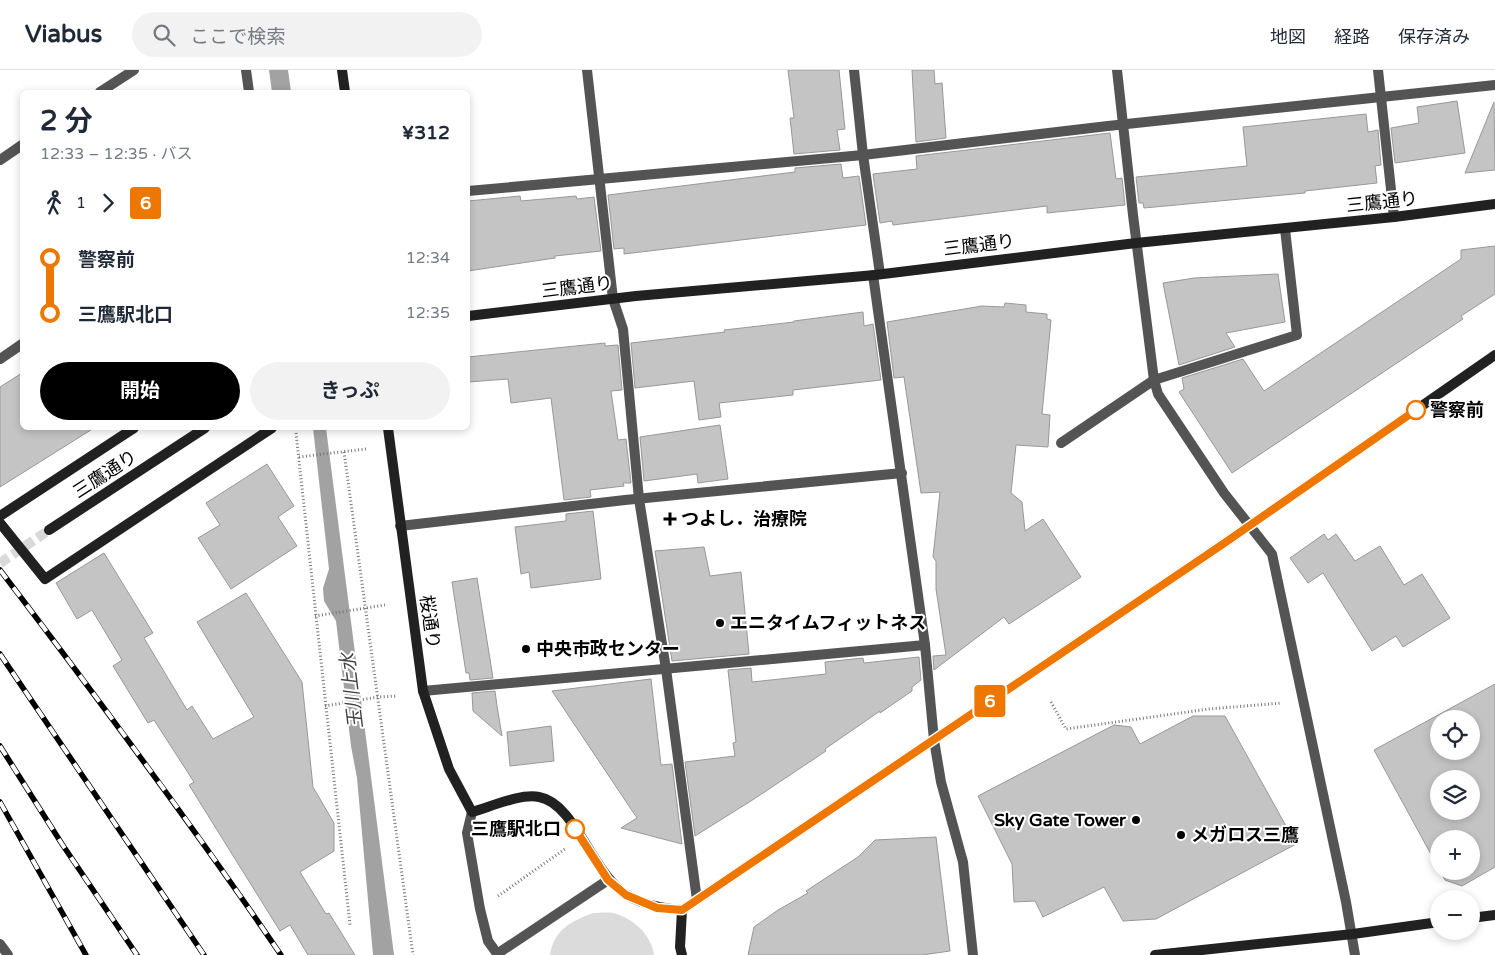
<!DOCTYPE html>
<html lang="ja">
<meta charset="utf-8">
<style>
body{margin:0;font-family:"Varela Round","Noto Sans JP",sans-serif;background:#f2f2f3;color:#1f2937;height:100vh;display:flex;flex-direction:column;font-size:19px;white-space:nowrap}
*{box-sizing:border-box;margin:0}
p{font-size:16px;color:#747a83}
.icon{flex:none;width:28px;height:28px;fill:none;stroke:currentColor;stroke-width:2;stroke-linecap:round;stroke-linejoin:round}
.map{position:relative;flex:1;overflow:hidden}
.side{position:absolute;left:20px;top:20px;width:450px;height:340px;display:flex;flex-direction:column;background:#fff;border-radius:8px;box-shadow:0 2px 8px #0003}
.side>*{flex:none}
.badge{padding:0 10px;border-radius:4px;font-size:18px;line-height:32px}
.controls{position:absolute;left:1430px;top:640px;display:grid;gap:10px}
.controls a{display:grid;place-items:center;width:50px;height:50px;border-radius:50%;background:#fff;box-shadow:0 2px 8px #0003;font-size:25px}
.map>.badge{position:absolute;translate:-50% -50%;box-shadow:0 0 0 2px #fff}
.legs{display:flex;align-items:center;gap:8px;height:55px;padding:0 20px;font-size:16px}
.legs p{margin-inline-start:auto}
.summary{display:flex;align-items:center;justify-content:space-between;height:85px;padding:0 20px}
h1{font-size:28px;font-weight:700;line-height:38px}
.action{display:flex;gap:10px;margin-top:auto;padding:10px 20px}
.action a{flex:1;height:58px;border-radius:30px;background:#000;color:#fff;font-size:20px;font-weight:700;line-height:58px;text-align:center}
.action a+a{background:#f2f2f3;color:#1f2937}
ul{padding:0 20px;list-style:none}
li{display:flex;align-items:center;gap:18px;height:55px;font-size:19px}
li i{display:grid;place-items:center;width:8px;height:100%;margin:0 6px;background:currentColor}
li i::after{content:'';width:12px;height:12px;margin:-6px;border:4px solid;border-radius:50%;background:#fff}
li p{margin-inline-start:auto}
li:first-child i{background:linear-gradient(#0000 50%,currentColor 0)}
li:last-child i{background:linear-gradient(currentColor 50%,#0000 0)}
header{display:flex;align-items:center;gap:30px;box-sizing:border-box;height:70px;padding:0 25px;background:#fff;border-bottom:1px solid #e0e1e3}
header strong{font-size:24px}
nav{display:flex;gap:28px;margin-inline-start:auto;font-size:18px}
.search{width:350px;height:45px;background:#f2f2f3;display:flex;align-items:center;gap:12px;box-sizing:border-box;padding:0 18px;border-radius:28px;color:#747a83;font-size:19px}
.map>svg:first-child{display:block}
.green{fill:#dbdbdb}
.water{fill:#a2a2a2}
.building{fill:#c4c4c4;stroke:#989898;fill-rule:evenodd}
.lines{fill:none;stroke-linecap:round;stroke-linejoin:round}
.secondary-tunnel{stroke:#d9d9d9;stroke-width:10;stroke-dasharray:10 5;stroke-linecap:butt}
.path{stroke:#767676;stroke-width:3;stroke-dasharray:1 2.5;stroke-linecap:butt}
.lane{stroke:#545454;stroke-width:10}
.street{stroke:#545454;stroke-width:10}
.secondary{stroke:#212121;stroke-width:10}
.rail-casing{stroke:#000;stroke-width:5.5}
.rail{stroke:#fff;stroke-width:4;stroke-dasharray:11;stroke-linecap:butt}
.line-1-casing{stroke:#fff;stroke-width:11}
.line-1{stroke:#e70;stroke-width:8}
.stop-1-dot{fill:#fff;stroke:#e70;stroke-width:2.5}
.poi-dot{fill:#000;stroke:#fff;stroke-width:2}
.labels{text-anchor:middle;stroke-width:4;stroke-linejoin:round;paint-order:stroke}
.street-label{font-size:18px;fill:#000;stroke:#fff}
.stop-label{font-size:18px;font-weight:bold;fill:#000;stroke:#fff;text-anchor:start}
.poi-label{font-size:18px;font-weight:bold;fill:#000;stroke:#fff;text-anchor:start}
.water-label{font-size:19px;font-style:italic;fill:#434343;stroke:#fff}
</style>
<header>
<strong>Viabus</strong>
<div class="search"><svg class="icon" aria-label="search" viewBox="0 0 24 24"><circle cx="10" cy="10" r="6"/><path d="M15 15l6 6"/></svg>ここで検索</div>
<nav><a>地図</a><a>経路</a><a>保存済み</a></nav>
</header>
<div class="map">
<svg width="1495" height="885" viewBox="0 0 1495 885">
<rect width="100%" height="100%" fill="#fff"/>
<path class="green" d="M 593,843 C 599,843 607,842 613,843 C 633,848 651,864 654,885 L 550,885 C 554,860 571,851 593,843 Z"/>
<g class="water">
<path d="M 269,0 L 288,0 L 291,22 L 272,22 Z"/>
<path d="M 313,358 L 326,358 L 394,885 L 373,885 L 357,708 L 351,676 L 336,551 L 324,531 L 323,518 L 329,499 Z"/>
</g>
<g class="building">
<path d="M 788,0 L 839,0 L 845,59 L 837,60 L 840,80 L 794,84 L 790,48 L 794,48 Z"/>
<path d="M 912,0 L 934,0 L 935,14 L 942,13 L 946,68 L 916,72 Z"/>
<path d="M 1457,31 L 1465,83 L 1395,93 L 1391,58 L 1419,53 L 1417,37 Z"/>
<path d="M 1494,32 L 1495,100 L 1465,103 Z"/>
<path d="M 1366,44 L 1368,62 L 1378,60 L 1381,95 L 1375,96 L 1377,113 L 1305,121 L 1305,123 L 1144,138 L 1143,133 L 1139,133 L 1136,107 L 1247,96 L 1243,57 Z"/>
<path d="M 1110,63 L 1116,109 L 1122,108 L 1125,135 L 1047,143 L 1047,136 L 893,155 L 892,151 L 880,153 L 873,104 L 917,99 L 916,86 Z"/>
<path d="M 841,94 L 843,108 L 859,106 L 866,155 L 624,184 L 624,178 L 614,179 L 608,125 L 795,102 L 795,98 Z"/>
<path d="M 520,126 L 521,131 L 576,126 L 577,129 L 594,127 L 601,181 L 555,186 L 555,188 L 468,201 L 468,131 Z"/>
<path d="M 1495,176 L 1495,224 L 1461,246 L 1463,249 L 1232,403 L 1179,322 L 1184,319 L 1182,308 L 1243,289 L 1264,321 L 1461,189 L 1461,180 Z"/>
<path d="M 1278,204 L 1285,252 L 1226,263 L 1235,277 L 1179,295 L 1163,213 L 1194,208 Z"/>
<path d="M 1005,233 L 1026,235 L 1026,242 L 1047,244 L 1047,249 L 1051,250 L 1042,344 L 1050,345 L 1048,377 L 1016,375 L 1011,423 L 1022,432 L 1025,461 L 1043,449 L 1081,507 L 1009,554 L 1004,547 L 934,600 L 933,586 L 946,585 L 936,519 L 936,491 L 933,487 L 940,422 L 921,423 L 904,307 L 894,308 L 887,252 L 982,236 L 1004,237 Z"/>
<path d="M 863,242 L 864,256 L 873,254 L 881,310 L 793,320 L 793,325 L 719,333 L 721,347 L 699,350 L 694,311 L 635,318 L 631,273 L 725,262 L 724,260 L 794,252 L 794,251 Z"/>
<path d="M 605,273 L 605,276 L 618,275 L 622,320 L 611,321 L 618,370 L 626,369 L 631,413 L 623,413 L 624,416 L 590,420 L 591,427 L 564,430 L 551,328 L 511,333 L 508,309 L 468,312 L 468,287 Z"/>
<path d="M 22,303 L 22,358 L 94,358 L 0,417 L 0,317 Z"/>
<path d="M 720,355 L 728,409 L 698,413 L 697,404 L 644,411 L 640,367 Z"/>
<path d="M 267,394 L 294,436 L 278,447 L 297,476 L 231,519 L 198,468 L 220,455 L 206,433 Z"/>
<path d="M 593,441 L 601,509 L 531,518 L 529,502 L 521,504 L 515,457 L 566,451 L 566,444 Z"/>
<path d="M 1324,464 L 1328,470 L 1336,464 L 1355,491 L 1380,476 L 1404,515 L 1422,504 L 1450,548 L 1403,577 L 1396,566 L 1372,581 L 1323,503 L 1308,513 L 1290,488 Z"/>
<path d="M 704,477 L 710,506 L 741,502 L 749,584 L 672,591 L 655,481 Z"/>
<path d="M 104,483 L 153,563 L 144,568 L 187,640 L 192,636 L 213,669 L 254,647 L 197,552 L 246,523 L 302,612 L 313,717 L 334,753 L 334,781 L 300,802 L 326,844 L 329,843 L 355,885 L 308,885 L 290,855 L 280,861 L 189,715 L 194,712 L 154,650 L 148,653 L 113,596 L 122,590 L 92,540 L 77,549 L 56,513 Z"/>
<path d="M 477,508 L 493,608 L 470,610 L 469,603 L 466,603 L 452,512 Z"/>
<path d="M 919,587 L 921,610 L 912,617 L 912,621 L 880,643 L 880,641 L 825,679 L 826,681 L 754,729 L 695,766 L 685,692 L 735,686 L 733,673 L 736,672 L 728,600 L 751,598 L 752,612 L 826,604 L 825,592 L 863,588 L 864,593 Z"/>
<path d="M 651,609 L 661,695 L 672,694 L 682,774 L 621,758 L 637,748 L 552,621 Z"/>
<path d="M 1495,614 L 1495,797 L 1462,816 L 1445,810 L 1440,801 L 1471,801 L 1471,769 L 1439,769 L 1439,799 L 1374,680 ZM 1439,649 L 1471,649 L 1471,681 L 1439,681 ZM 1439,709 L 1471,709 L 1471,741 L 1439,741 Z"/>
<path d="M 495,621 L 497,636 L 502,666 L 473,641 L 472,623 Z"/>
<path d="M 1193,646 L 1225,646 L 1296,774 L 1156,849 L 1123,851 L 1104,817 L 1043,847 L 1035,831 L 1014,832 L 1012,794 L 978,726 L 1114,655 L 1131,657 L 1140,674 Z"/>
<path d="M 551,656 L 554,691 L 510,696 L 507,662 Z"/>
<path d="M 936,767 L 950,881 L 922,885 L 748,885 L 754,857 L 778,840 L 808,823 L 806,821 L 858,787 L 875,770 Z"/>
</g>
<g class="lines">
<path class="secondary-tunnel" d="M 0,493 L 49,460"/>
<g class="path">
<path d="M 296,363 L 350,855"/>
<path d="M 344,382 L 413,885"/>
<path d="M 299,387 L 366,379"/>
<path d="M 315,546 L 385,535"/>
<path d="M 1051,632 L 1066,659 L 1209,639 L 1282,633"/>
<path d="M 325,636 L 378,627 L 397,626"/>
<path d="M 498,826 L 565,779"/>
</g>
<g class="lane">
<path d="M 468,121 L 863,85 L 1108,56 L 1381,27"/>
<path d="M 1061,373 L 1154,310"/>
<path d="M 472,742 L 467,763 L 480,839 L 488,871 L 498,885"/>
<path d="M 497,884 L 608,810"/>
</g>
<g class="street">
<path d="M 246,0 L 249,22"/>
<path d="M 587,0 L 613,229 L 623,259 L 639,429 L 666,599 L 697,830"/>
<path d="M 854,0 L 863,85 L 880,204"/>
<path d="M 1117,0 L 1133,145 L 1154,310 L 1158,324 L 1224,423 L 1272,484 L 1346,832 L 1355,885"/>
<path d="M 1378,0 L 1394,147"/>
<path d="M 100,22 L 134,0"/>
<path d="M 1381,27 L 1495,15"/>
<path d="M 0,90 L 22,75"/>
<path d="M 873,205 L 925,575 L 934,670 L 941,712 L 963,792 L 973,885"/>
<path d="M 0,289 L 22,274"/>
<path d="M 1154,310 L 1297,265 L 1285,159"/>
<path d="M 400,456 L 625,430 L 902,403"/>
<path d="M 423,621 L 925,575"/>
<path d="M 0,874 L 8,885"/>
</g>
<g class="secondary">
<path d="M 342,0 L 345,22"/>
<path d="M 468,246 L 636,226 L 875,205 L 1136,173 L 1394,147 L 1495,134"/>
<path d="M 388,358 L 423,621 L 449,699 L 472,742 C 490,737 521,723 539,727 C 575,733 593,805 627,825 C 643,835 663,838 682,840 L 1223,474 L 1495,285"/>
<path d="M 0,446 L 134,358"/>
<path d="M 0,453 L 45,509 L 272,358"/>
<path d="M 49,460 L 205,358"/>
<path d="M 1471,848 L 1495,845"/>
<path d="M 682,885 L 680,877 L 682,840"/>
<path d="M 1155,885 L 1353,864 L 1439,852"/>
</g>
<defs>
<g id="rail">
<path d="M 0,500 C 96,626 191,753 281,885"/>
<path d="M 0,584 L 204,885"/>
<path d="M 0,676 L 62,774 L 137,885"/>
<path d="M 0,732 L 86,885"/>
</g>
</defs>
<use href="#rail" class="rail-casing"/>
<use href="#rail" class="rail"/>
</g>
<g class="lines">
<defs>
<path id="line-1" d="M 575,759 L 608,810 L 626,825 L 657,838 L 682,840 L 1223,474 L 1416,340"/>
</defs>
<use href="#line-1" class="line-1-casing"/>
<use href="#line-1" class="line-1"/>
</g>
<g class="stop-1-dot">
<circle cx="1416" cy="340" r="9"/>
<circle cx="575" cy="759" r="9"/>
</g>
<g class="poi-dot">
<path d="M667.5 441.5h5v5h5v5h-5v5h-5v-5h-5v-5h5z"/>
<circle cx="720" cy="553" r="5"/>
<circle cx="526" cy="579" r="5"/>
<circle cx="1136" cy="750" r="5"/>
<circle cx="1181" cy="765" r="5"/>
</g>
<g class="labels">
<g class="street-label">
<text transform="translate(1382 132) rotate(-6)" y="6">三鷹通り</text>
<text transform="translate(979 175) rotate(-7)" y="6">三鷹通り</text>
<text transform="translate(577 217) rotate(-7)" y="6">三鷹通り</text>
<text transform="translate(105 404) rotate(-33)" y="6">三鷹通り</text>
<text transform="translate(430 552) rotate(82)" y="6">桜通り</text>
</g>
<g class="stop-label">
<text x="1430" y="346">警察前</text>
<text x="561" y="765" text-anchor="end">三鷹駅北口</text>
</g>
<g class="poi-label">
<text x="681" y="455">つよし．治療院</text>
<text x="730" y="559">エニタイムフィットネス</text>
<text x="536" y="585">中央市政センター</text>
<text x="1126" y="756" text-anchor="end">Sky Gate Tower</text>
<text x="1191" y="771">メガロス三鷹</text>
</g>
<g class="water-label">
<text transform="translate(351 621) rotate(-97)" y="7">玉川上水</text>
</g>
</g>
</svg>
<div class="controls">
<a><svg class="icon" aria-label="locate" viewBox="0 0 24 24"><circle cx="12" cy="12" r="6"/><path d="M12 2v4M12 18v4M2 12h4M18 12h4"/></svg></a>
<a><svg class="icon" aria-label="layers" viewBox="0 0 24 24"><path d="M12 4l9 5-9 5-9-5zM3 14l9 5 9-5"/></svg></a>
<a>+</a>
<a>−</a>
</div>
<b class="badge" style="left:990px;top:631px;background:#e70;color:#fff">6</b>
<section class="side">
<div class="summary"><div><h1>2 分</h1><p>12:33 – 12:35 · バス</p></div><b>¥312</b></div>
<div class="legs"><svg class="icon" aria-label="walk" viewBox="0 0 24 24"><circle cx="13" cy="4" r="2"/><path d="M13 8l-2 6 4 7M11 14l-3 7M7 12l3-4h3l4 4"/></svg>1<svg class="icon" aria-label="forward" viewBox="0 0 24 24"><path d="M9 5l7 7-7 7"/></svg><b class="badge" style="background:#e70;color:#fff">6</b></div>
<ul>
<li><i style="color:#e70"></i><b>警察前</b><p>12:34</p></li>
<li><i style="color:#e70"></i><b>三鷹駅北口</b><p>12:35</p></li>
</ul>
<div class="action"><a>開始</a><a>きっぷ</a></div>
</section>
</div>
